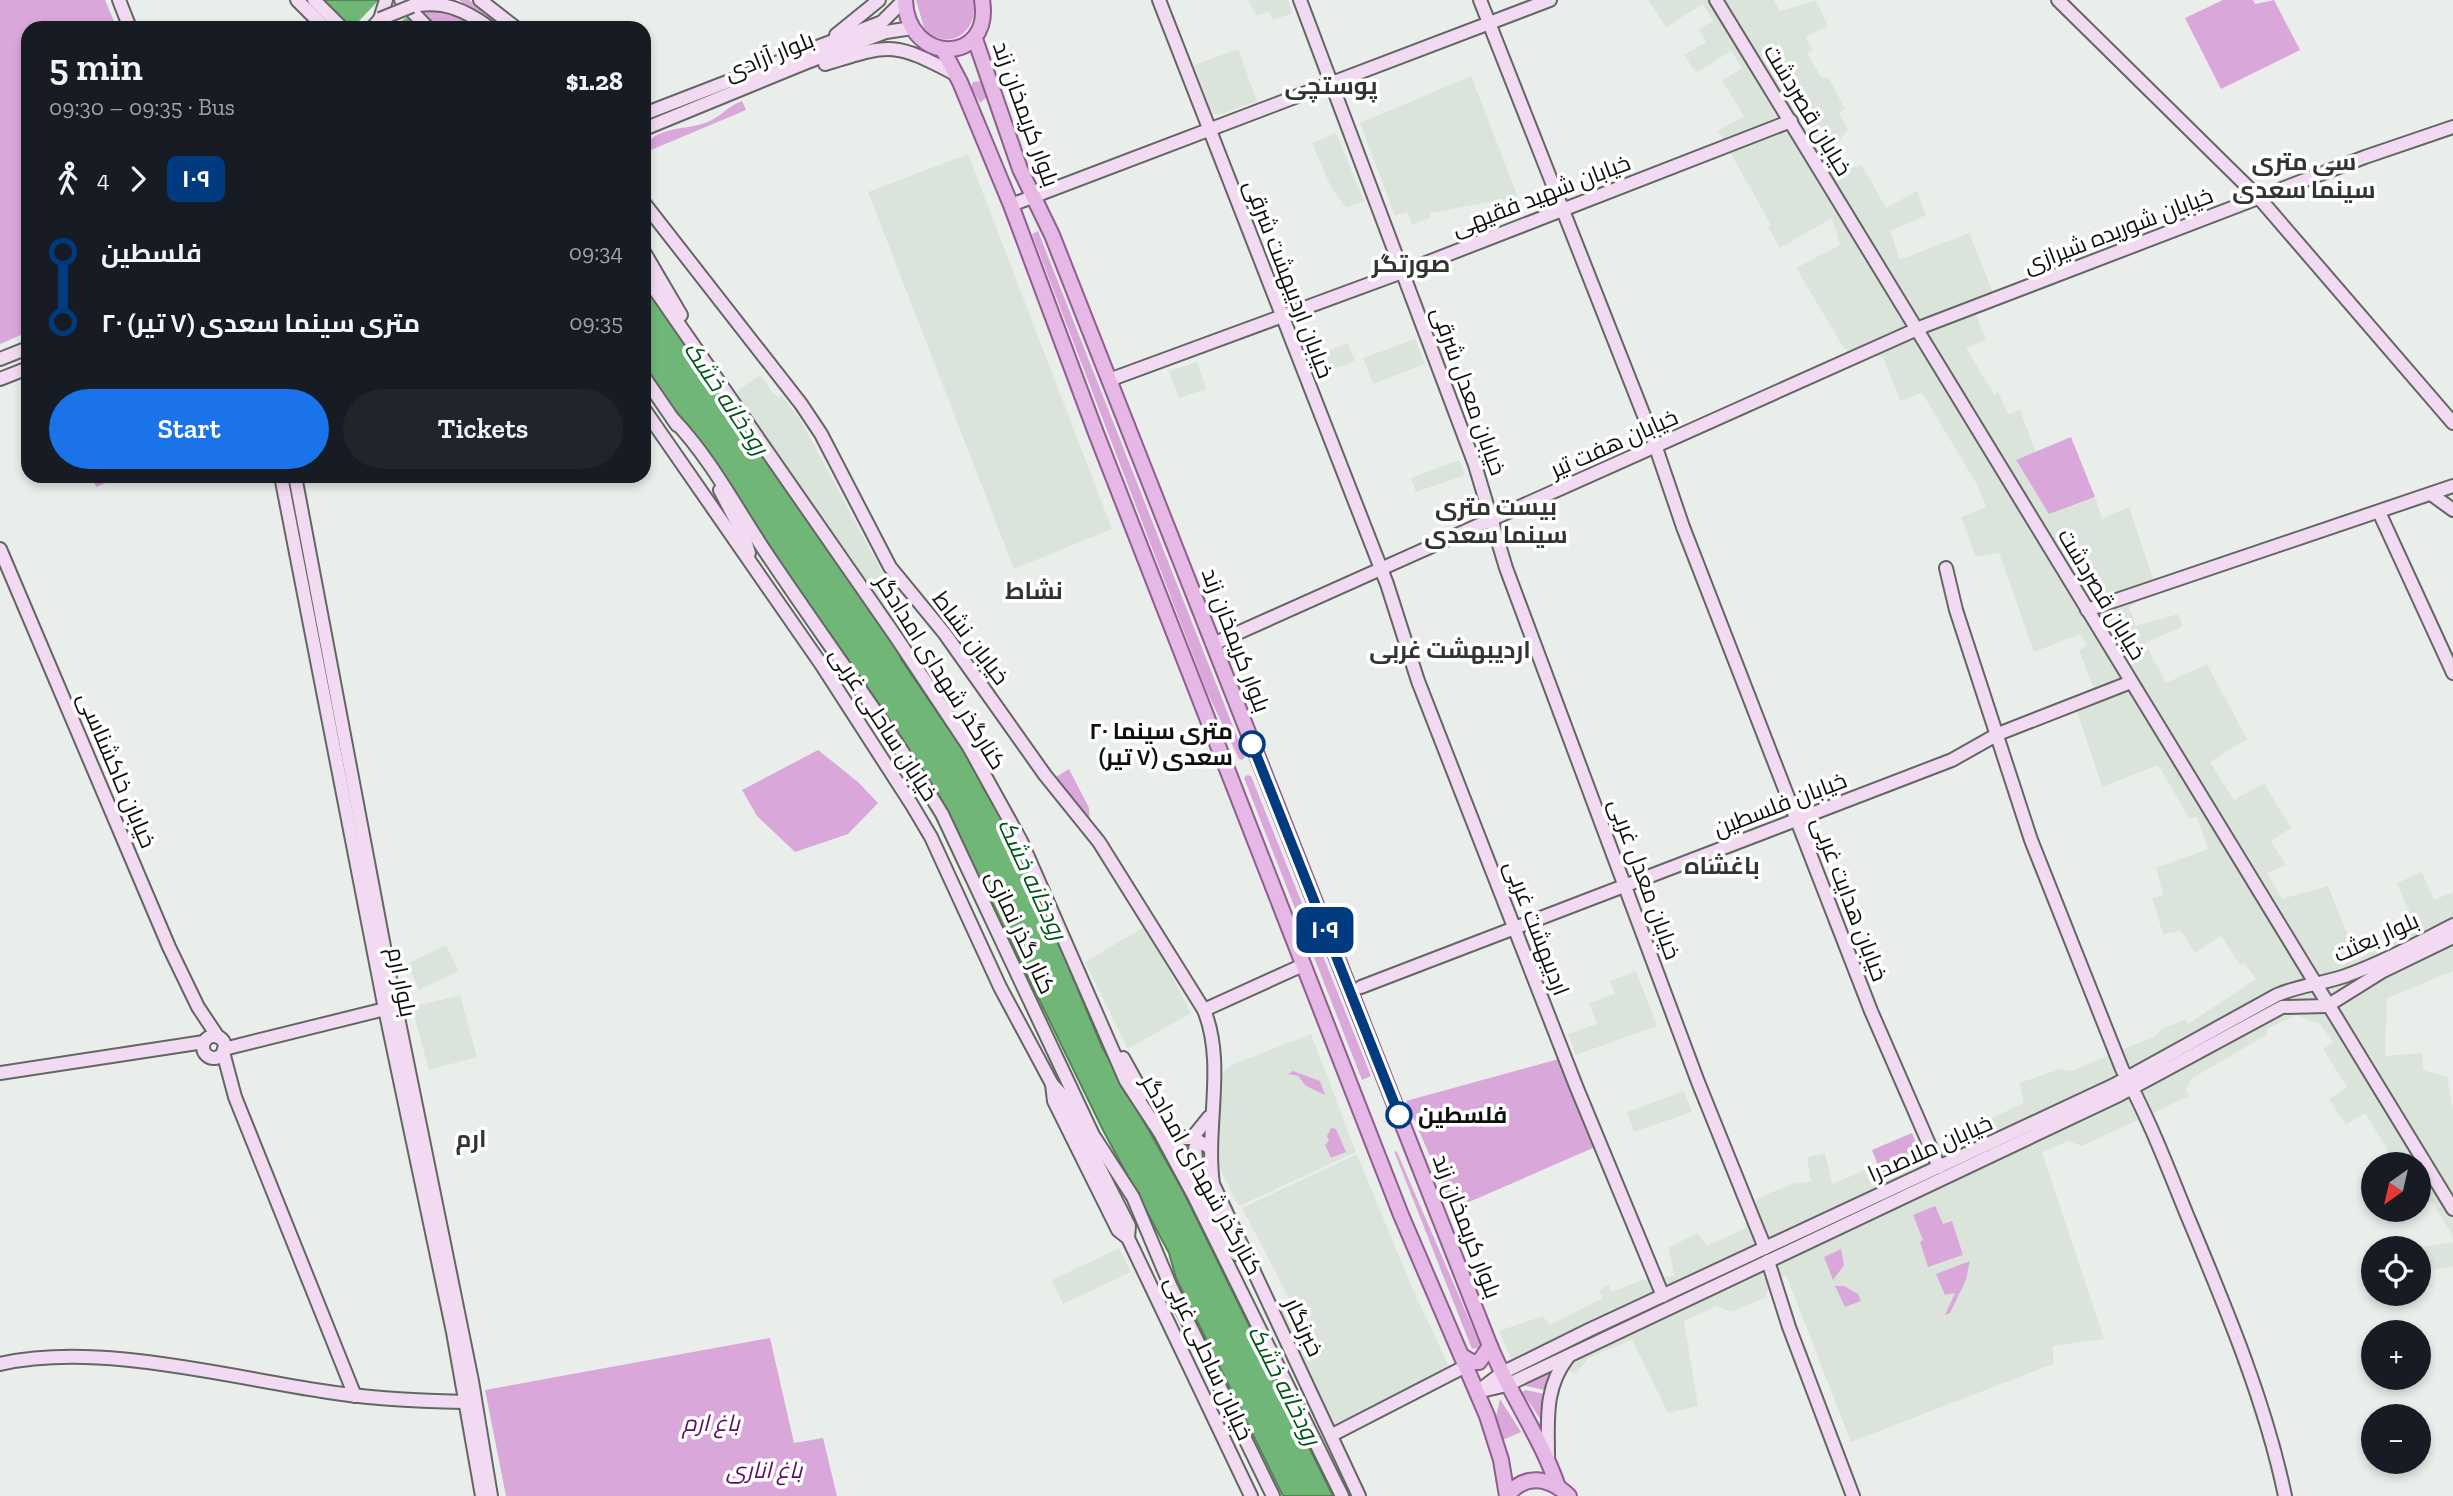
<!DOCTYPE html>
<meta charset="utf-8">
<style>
body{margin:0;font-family:"Zilla Slab",Cairo,serif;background:#20242c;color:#f1f3f6;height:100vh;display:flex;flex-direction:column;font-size:26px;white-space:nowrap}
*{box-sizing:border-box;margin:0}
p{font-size:23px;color:#9ea1a6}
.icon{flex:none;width:38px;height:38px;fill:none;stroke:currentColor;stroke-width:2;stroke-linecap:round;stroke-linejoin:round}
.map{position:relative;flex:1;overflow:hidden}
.drawer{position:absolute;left:21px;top:21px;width:630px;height:462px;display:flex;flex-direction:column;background:#171b24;border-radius:21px;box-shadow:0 4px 10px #0003}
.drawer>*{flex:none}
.badge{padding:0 14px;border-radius:10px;font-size:24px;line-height:46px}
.needle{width:46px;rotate:214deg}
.fabs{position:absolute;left:2361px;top:1152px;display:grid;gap:14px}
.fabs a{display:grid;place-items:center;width:70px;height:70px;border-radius:50%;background:#171b24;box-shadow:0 4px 10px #0003;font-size:35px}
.map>.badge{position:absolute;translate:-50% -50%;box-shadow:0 0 0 4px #fff}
.legs{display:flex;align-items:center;gap:10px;height:77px;padding:0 28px;font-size:23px}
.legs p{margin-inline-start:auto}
.headline{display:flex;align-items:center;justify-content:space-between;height:119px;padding:0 28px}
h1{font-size:38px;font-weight:600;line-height:52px}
.button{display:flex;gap:14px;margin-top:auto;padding:14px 28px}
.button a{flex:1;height:80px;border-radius:42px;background:#1a73e8;color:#fff;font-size:28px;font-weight:600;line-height:80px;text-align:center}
.button a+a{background:#20242c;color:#f1f3f6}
ul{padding:0 28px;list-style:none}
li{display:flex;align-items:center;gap:24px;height:70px;font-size:26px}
li i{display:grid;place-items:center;width:10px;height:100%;margin:0 9px;background:currentColor}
li i::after{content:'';width:18px;height:18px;margin:-9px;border:5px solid;border-radius:50%;background:#171b24}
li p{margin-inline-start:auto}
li:first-child i{background:linear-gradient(#0000 50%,currentColor 0)}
li:last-child i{background:linear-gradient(currentColor 50%,#0000 0)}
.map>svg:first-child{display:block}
.built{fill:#dbe4db}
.green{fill:#daa7da}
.water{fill:#70b777;stroke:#538558;stroke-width:2}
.pier{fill:#eaeeeb}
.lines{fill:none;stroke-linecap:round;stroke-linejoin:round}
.secondary-casing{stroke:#636663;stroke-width:16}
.primary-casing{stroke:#8f5e8f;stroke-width:18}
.secondary{stroke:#f2dbf2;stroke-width:12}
.primary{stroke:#e5b8e5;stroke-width:14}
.secondary-bridge-casing{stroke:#636663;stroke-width:16;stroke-linecap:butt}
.secondary-bridge{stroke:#f2dbf2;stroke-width:12}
.line-1-casing{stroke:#fff;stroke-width:16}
.line-1{stroke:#003b80;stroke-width:10}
.stop-1-dot{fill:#fff;stroke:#003b80;stroke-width:3.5}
.labels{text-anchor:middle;stroke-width:7;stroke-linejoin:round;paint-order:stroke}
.street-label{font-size:23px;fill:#0e0f0e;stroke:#fff}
.stop-label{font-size:23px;font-weight:bold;fill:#0e0f0e;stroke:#fff;text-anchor:end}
.park-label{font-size:23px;font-style:italic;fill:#5e0d60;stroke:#fff}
.neighbourhood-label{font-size:24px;font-weight:bold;fill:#313431;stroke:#fff}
.water-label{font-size:24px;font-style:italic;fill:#005418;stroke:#fff}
</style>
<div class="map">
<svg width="2453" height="1496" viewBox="0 0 2453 1496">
<rect width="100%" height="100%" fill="#eaeeeb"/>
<g class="built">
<path d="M 1248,0 L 1288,0 L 1293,13 L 1273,20 L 1269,11 L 1256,16 Z"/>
<path d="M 1648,0 L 1774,0 L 1780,11 L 1816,0 L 1828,26 L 1806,37 L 1813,50 L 1807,53 L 1821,77 L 1829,78 L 1845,109 L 1839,113 L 1848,130 L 1834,146 L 1849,168 L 1862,165 L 1886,208 L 1917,191 L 1926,215 L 1890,231 L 1900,260 L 1969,233 L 1996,300 L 1974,310 L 1986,340 L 1966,348 L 1994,394 L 1998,392 L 2008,414 L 2020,410 L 2036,452 L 2016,461 L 2049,514 L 2095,497 L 2102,518 L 2129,507 L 2157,590 L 2129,607 L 2136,626 L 2178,614 L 2183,626 L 2145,643 L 2166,683 L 2207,664 L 2247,739 L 2210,762 L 2234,800 L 2264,783 L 2291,828 L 2271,841 L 2286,865 L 2267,873 L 2282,899 L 2328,886 L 2356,956 L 2415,925 L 2397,883 L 2422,872 L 2434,900 L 2453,892 L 2453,971 L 2387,998 L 2385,1056 L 2422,1053 L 2423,1070 L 2447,1077 L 2453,1109 L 2453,1237 L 2432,1202 L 2421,1204 L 2419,1200 L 2418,1164 L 2396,1164 L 2365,1113 L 2346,1125 L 2329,1099 L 2347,1087 L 2323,1049 L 2333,1042 L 2320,1024 L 2296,1015 L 2266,1029 L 2268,1034 L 2191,1079 L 2186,1090 L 2189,1096 L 2082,1146 L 2068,1141 L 2042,1152 L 2104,1339 L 2053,1346 L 2053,1364 L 1851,1442 L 1786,1275 L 1766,1292 L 1767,1297 L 1731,1312 L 1717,1306 L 1684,1321 L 1698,1406 L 1668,1413 L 1632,1340 L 1589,1358 L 1576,1373 L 1554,1368 L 1522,1385 L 1499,1331 L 1543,1316 L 1550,1325 L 1603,1298 L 1599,1290 L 1609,1285 L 1612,1292 L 1642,1280 L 1674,1276 L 1669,1247 L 1698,1233 L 1707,1246 L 1744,1229 L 1758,1198 L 1791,1184 L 1811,1181 L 1807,1157 L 1825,1153 L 1832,1184 L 1878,1165 L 1884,1180 L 1924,1162 L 1920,1151 L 2024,1103 L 2019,1083 L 2060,1069 L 2072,1071 L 2155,1036 L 2162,1029 L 2186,1019 L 2188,1024 L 2256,979 L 2244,963 L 2240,965 L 2221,936 L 2195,953 L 2181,931 L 2163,934 L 2152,898 L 2163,895 L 2156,868 L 2208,849 L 2197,817 L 2190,819 L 2158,765 L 2102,787 L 2076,709 L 2097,698 L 2079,650 L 2087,646 L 2080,634 L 2034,652 L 1999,553 L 1976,557 L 1961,517 L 1986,507 L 1976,483 L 1922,393 L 1900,401 L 1883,357 L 1845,350 L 1796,268 L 1840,245 L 1832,218 L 1780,248 L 1768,227 L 1771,225 L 1718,131 L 1744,116 L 1722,81 L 1742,68 L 1731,51 L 1696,73 L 1684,55 L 1706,42 L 1699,29 L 1713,21 L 1703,4 L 1666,27 Z"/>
<path d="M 1238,49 L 1257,101 L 1219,115 L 1213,114 L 1194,65 Z"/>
<path d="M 1471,76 L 1518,197 L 1429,213 L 1430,218 L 1412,225 L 1407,212 L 1395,216 L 1360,123 Z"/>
<path d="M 1336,133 L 1364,201 L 1346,208 L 1331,187 L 1312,143 Z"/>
<path d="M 968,154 L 1112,529 L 1014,569 L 868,192 Z"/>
<path d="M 1415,339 L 1425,364 L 1373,384 L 1363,358 Z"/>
<path d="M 1348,343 L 1355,361 L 1318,375 L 1311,357 Z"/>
<path d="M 1197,362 L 1206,389 L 1179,398 L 1169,371 Z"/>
<path d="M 760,375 L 772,392 L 779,398 L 782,395 L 803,424 L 881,570 L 907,606 L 889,617 L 734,393 Z"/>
<path d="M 1459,460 L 1465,475 L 1416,492 L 1411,478 Z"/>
<path d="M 1146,926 L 1191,1013 L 1128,1049 L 1085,962 Z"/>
<path d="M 446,945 L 459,971 L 419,990 L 407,964 Z"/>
<path d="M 1636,971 L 1657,1026 L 1576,1055 L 1568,1034 L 1597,1024 L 1589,1003 L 1615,994 L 1610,981 Z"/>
<path d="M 460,995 L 477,1057 L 429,1070 L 412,1007 Z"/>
<path d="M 1311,1034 L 1356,1152 L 1239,1206 L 1214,1157 L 1219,1076 L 1232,1065 Z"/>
<path d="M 1684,1091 L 1692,1112 L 1634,1132 L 1627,1112 Z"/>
<path d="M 1357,1154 L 1410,1283 L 1451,1371 L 1345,1422 L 1335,1424 L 1274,1311 L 1291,1302 L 1242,1208 Z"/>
<path d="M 2453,1242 L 2453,1266 L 2419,1272 L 2418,1248 L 2415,1248 Z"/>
<path d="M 1119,1248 L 1131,1272 L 1063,1304 L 1052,1280 Z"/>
<path d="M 2373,1254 L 2373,1279 L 2364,1281 L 2367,1255 Z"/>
</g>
<g class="green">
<path d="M 0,0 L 105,0 L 117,28 L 28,28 L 28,332 L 0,344 Z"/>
<path d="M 459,0 L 469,0 L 509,28 L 501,28 Z"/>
<path d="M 916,0 L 973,0 C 980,32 947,54 924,28 Z"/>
<path d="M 2223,0 L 2253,0 L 2255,4 L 2274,0 L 2300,50 L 2221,89 L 2185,18 Z"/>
<path d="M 436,11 L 462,18 L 477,28 L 435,28 L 419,12 Z"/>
<path d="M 980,81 L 987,97 L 980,103 L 971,88 L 973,82 Z"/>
<path d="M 742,101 L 746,110 L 644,153 L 645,145 C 661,126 684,130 705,123 C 720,118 726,107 742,101 Z"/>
<path d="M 1038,231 L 1245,757 L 1242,760 L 1239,759 L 1207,692 L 1032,234 Z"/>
<path d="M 2071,437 L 2095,497 L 2049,514 L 2016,460 Z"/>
<path d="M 91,476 L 123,476 L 96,487 Z"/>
<path d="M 818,750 L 858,782 L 878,803 L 848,834 L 795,852 L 757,816 L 742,790 Z"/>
<path d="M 1069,769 L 1089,808 L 1090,824 L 1056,777 Z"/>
<path d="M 1247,775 L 1251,776 L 1371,1076 L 1362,1080 L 1244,778 Z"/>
<path d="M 1559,1059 L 1593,1148 L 1453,1209 L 1406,1101 Z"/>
<path d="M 1293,1071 L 1320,1081 L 1325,1095 L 1306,1086 L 1298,1076 L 1288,1074 Z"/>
<path d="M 1331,1128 L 1336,1129 L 1346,1152 L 1331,1158 L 1325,1145 L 1329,1141 L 1327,1136 Z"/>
<path d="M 1912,1133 L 1924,1162 L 1884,1181 L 1872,1150 Z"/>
<path d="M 1394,1151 L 1397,1152 L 1481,1347 L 1472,1349 Z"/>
<path d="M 1935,1206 L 1943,1224 L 1952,1221 L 1963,1255 L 1928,1267 L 1920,1242 L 1923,1240 L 1913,1215 Z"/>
<path d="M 1841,1249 L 1844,1265 L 1833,1280 L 1824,1257 Z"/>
<path d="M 1970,1261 L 1966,1280 L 1950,1313 L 1945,1315 L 1955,1293 L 1945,1295 L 1936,1274 Z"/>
<path d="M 1835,1286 L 1844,1286 L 1858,1294 L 1861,1301 L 1845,1307 Z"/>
<path d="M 770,1338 L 794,1443 L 823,1438 L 837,1496 L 506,1496 L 485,1390 Z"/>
<path d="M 1554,1368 L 1544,1390 L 1522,1385 Z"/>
<path d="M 1526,1390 L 1544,1394 L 1543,1423 L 1522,1392 Z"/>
<path d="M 1500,1399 L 1521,1432 L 1503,1440 L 1496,1417 Z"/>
</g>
<g class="water">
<path d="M 323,0 L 393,0 L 421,28 L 350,28 Z"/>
<path d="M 644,283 L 898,646 L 901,659 L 970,760 L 984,789 L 1015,839 L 1102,1047 L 1183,1191 L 1333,1496 L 1283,1496 L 1176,1278 L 1169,1253 L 1103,1130 L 940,797 L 767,546 L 739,498 L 644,369 Z"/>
</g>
<path class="pier" d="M 379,0 L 398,0 L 412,14 L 391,28 L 345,28 L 356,24 Z"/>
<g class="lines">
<defs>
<g id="secondary">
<path d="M 119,0 L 130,28"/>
<path d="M 297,0 L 325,28"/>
<path d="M 314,0 L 342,28"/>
<path d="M 401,0 L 428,28"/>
<path d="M 480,0 L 516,28"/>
<path d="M 1159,0 L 1387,584 L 1418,681 L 1576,1086 L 1663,1296"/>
<path d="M 1300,0 L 1475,465 L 1506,568 L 1698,1082 L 1765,1248"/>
<path d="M 1480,0 L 1652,436 L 1683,527 L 1871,1011 L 1939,1167"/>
<path d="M 1716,0 L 2453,1209"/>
<path d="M 2058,0 L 2260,199 L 2453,423"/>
<path d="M 412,6 C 444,0 465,10 490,28"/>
<path d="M 372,28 L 380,19 L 386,0"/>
<path d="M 836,35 L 879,0"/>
<path d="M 825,64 C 890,44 893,41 955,74"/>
<path d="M 644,114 L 882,22 L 904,0"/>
<path d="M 644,129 L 805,63 L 886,32 L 912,28"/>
<path d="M 644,203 L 801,404 L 821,434 L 890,567 L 945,634 L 1045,775 L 1099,842 L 1204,1010 C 1226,1064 1205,1127 1213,1184 L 1359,1496"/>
<path d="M 1011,205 L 1550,0"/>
<path d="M 644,252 L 681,315"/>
<path d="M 644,274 L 896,637 L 969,747 L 1021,841 L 1126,1081 L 1160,1133 L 1195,1198 L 1342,1496"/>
<path d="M 0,359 L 28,348"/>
<path d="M 644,377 L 677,425"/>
<path d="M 0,379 L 28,368"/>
<path d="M 1109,380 L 1413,268 L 1791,121"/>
<path d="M 644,409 L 821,664 L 912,805 L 931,837 L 1000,987 L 1052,1084 L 1063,1096 L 1129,1226 L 1128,1238"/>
<path d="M 673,419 C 714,462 739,514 773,563 C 829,646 889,727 942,814 L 1093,1135 L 1133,1197 L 1171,1287 L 1273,1496"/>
<path d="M 281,476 L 385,1009 L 453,1332 L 482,1496"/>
<path d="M 295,476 L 389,973 L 472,1381 L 491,1496"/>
<path d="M 720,490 L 743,534 L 749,553"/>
<path d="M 2431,494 L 2453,510"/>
<path d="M 2379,512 L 2453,673"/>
<path d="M 0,549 L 169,947 L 198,1007 L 218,1037"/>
<path d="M 1946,568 L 1956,610 L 2031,840 L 2122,1069 C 2148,1116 2167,1166 2187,1215 C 2225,1306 2265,1400 2285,1496"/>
<path d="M 2087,610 L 2453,486"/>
<path d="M 1213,644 L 1924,326 L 2365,157 L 2453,127"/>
<path d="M 1361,987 L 1952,760 L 1998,734 L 2131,682"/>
<path d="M 2327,1006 L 2383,971 L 2453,937"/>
<path d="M 1204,1010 L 1303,965"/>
<circle cx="214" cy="1047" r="11"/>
<path d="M 224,1049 L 385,1009"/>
<path d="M 223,1052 L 235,1097 L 355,1396"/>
<path d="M 1123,1058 L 1143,1094"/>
<path d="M 0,1073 L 204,1042"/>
<path d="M 1052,1084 L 1054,1101 L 1118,1230 L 1128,1238 L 1251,1496"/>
<path d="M 1168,1128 L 1236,1254"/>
<path d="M 1170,1131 L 1184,1138 L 1192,1138 L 1209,1117"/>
<path d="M 1197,1171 L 1195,1148 L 1200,1142 L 1209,1147"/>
<path d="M 1768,1261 L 1789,1327 L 1853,1496"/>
<path d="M 0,1364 C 97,1342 224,1376 322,1391 C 370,1399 417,1401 465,1402"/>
<path d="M 1481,1391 L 1507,1385 L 2119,1095 L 2282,1007 L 2327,1006"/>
<path d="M 1477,1392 L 1502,1373 L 1589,1330 L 2114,1085 L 2277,995 C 2300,985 2322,984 2345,976 C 2382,963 2418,943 2453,925"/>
<path d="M 1332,1435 L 1466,1366"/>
<path d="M 1548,1457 C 1548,1419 1544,1388 1568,1357"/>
</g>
<g id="primary">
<path d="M 905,0 C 907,65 993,66 982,0"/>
<path d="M 975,39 L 1020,169 L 1052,235 L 1490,1346 C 1510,1395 1541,1437 1558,1487"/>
<path d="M 943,50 L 960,82 L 1011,205 L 1096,433 L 1401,1215 L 1487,1416 L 1501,1460 L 1507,1496"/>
<path d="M 1462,1356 L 1472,1362 L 1479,1362 L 1490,1346"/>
<path d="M 1507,1496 C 1525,1473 1549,1477 1569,1496"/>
</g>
</defs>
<use href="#secondary" class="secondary-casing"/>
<use href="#primary" class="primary-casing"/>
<use href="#secondary" class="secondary"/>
<use href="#primary" class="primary"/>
<defs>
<path id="secondary-bridge" d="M 380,19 L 412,6"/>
</defs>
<use href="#secondary-bridge" class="secondary-bridge-casing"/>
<use href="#secondary-bridge" class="secondary-bridge"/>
</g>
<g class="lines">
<defs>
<path id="line-1" d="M 1252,744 L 1399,1115"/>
</defs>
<use href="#line-1" class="line-1-casing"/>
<use href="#line-1" class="line-1"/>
</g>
<g class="stop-1-dot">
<circle cx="1252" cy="744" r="12"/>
<circle cx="1399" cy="1115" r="12"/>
</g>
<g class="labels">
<g class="street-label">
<text transform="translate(769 56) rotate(-22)" y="8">بلوار آزادی</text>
<text transform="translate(1808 110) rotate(59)" y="8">خیابان قصردشت</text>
<text transform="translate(1026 114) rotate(70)" y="8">بلوار کریمخان زند</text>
<text transform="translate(1541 195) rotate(-21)" y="8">خیابان شهید فقیهی</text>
<text transform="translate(2118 230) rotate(-21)" y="8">خیابان شوریده شیرازی</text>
<text transform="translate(1289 279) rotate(69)" y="8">خیابان اردیبهشت شرقی</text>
<text transform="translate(1469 391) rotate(70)" y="8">خیابان معدل شرقی</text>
<text transform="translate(1614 443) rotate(-24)" y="8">خیابان هفت تیر</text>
<text transform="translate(2102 594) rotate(59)" y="8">خیابان قصردشت</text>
<text transform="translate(971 638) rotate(53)" y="8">خیابان نشاط</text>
<text transform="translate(1236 640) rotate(69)" y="8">بلوار کریمخان زند</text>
<text transform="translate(941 672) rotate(58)" y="8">کنارگذر شهدای امدادگر</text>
<text transform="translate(884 724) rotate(57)" y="8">خیابان ساحلی غربی</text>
<text transform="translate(117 770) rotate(67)" y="8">خیابان خاکشناسی</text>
<text transform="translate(1780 804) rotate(-21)" y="8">خیابان فلسطین</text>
<text transform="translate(1645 879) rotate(70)" y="8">خیابان معدل غربی</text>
<text transform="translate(1850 899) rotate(69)" y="8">خیابان هدایت غربی</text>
<text transform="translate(1537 928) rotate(69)" y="8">اردیبهشت غربی</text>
<text transform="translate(1021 932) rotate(65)" y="8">کنار گذر نمازی</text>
<text transform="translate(2376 937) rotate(-24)" y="8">بلوار بعثت</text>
<text transform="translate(402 982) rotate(79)" y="8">بلوار ارم</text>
<text transform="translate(1930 1148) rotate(-24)" y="8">خیابان ملاصدرا</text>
<text transform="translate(1202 1175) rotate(61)" y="8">کنارگذر شهدای امدادگر</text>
<text transform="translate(1467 1226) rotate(69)" y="8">بلوار کریمخان زند</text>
<text transform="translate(1304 1327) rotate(65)" y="8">خبرنگار</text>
<text transform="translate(1209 1358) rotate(65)" y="8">خیابان ساحلی غربی</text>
</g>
<g class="stop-label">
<text x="1233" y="739">۲۰ متری سینما<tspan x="1233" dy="26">سعدی (۷ تیر)</tspan></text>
<text x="1418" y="1123" text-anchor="start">فلسطین</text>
</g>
<g class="park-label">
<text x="711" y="1431">باغ ارم</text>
<text x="764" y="1478">باغ اناری</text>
</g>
<g class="neighbourhood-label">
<text x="1331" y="94">پوستچی</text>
<text x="2304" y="170">سی متری<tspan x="2304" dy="28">سینما سعدی</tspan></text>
<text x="1411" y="272">صورتگر</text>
<text x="1496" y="515">بیست متری<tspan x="1496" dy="28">سینما سعدی</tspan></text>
<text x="1034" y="599">نشاط</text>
<text x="1450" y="658">اردیبهشت غربی</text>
<text x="1722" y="874">باغشاه</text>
<text x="471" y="1147">ارم</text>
</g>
<g class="water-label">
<text transform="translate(726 398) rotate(56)" y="8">رودخانه خشک</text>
<text transform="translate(1032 879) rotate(65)" y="8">رودخانه خشک</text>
<text transform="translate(1284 1385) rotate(63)" y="8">رودخانه خشک</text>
</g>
</g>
</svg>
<div class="fabs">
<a><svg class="needle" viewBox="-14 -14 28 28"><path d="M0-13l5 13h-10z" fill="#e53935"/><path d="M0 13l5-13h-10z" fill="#9ea1a6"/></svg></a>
<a><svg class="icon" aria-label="locate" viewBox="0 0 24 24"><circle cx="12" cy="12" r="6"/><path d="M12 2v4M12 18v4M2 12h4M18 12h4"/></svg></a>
<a>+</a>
<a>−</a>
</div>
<b class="badge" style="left:1325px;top:930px;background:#003b80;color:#fff">۱۰۹</b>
<section class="drawer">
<div class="headline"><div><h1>5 min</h1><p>09:30 – 09:35 · Bus</p></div><b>$1.28</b></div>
<div class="legs"><svg class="icon" aria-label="walk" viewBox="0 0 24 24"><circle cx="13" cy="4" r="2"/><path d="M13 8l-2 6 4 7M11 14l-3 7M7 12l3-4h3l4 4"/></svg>4<svg class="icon" aria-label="forward" viewBox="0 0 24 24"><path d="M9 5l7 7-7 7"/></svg><b class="badge" style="background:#003b80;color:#fff">۱۰۹</b></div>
<ul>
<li><i style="color:#003b80"></i><b>فلسطین</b><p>09:34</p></li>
<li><i style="color:#003b80"></i><b>۲۰ متری سینما سعدی (۷ تیر)</b><p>09:35</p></li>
</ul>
<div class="button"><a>Start</a><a>Tickets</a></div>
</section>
</div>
